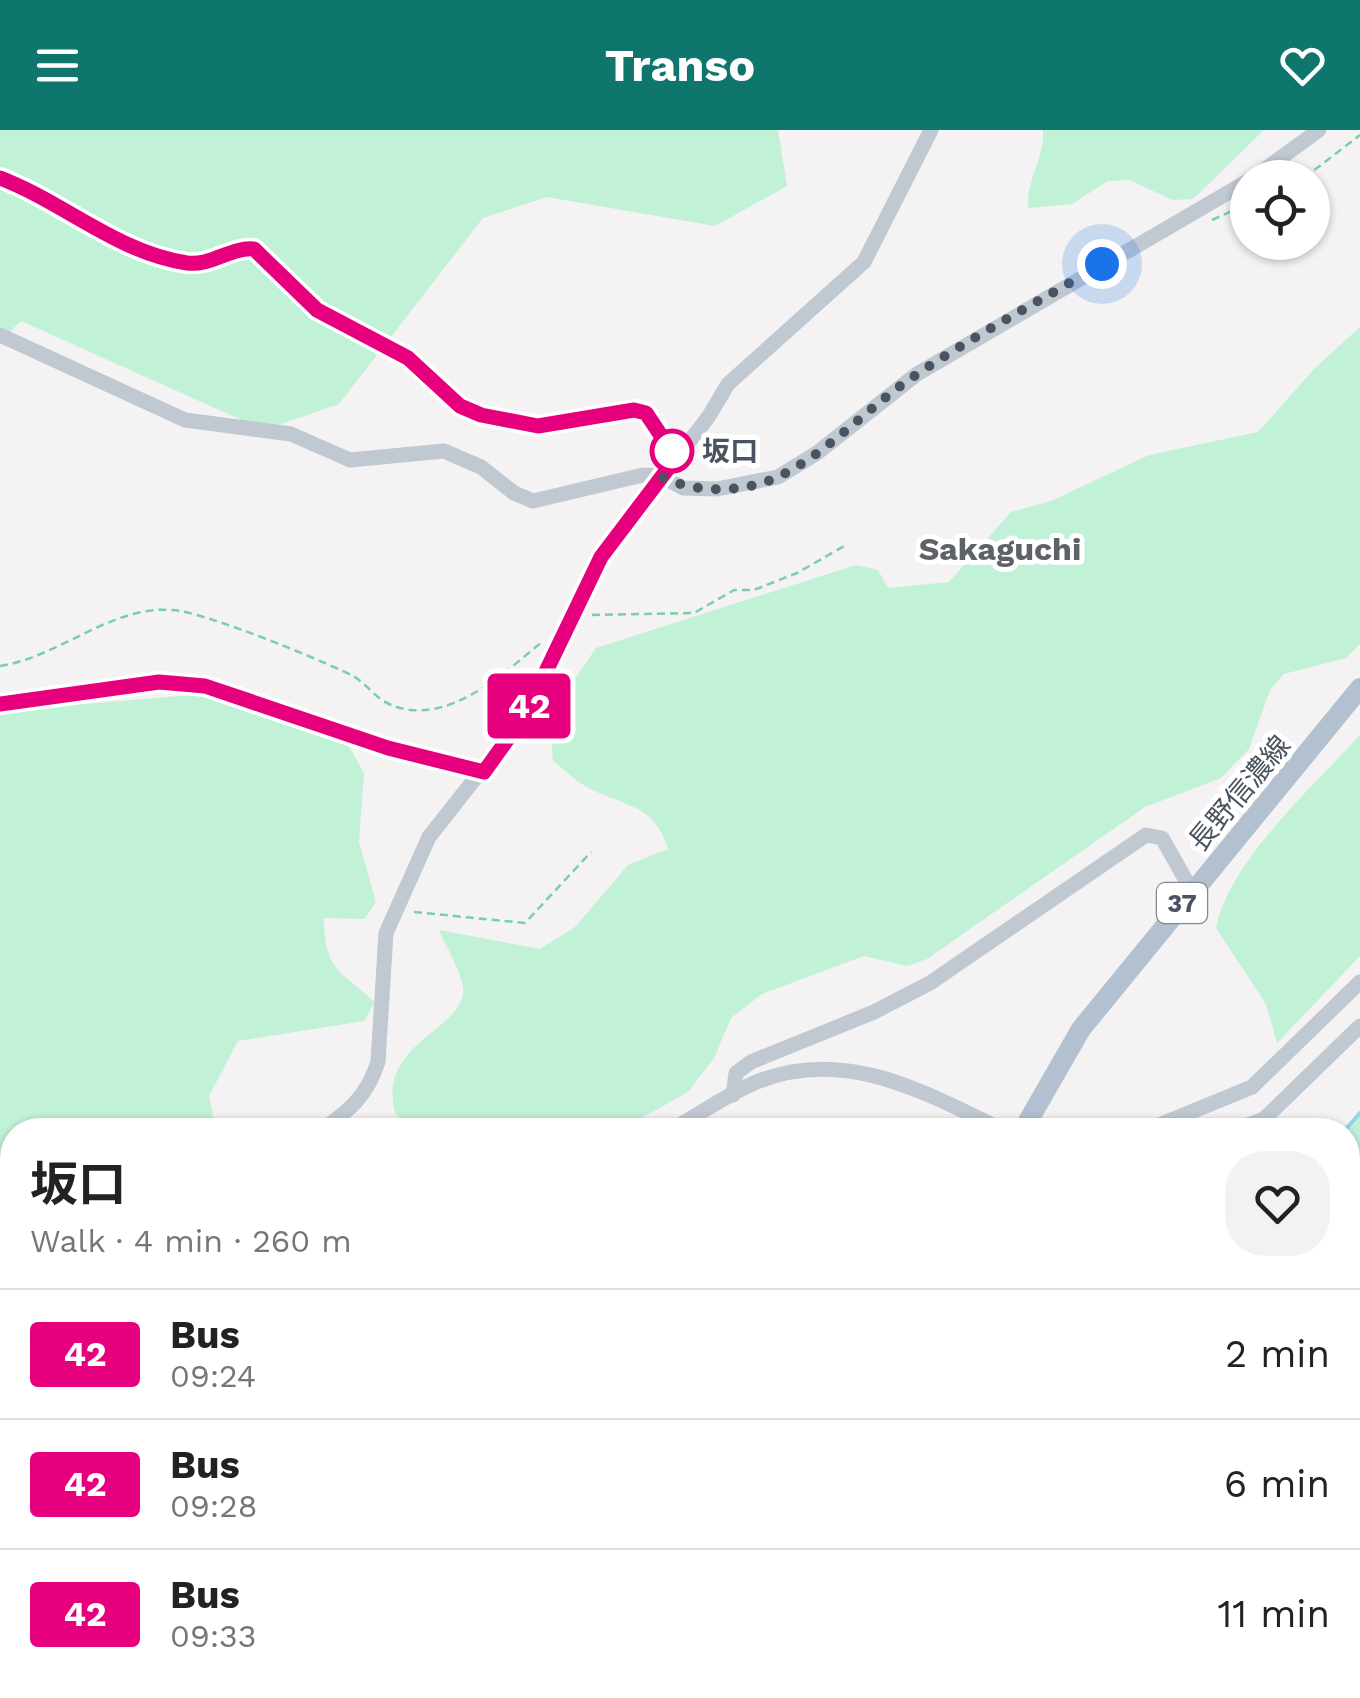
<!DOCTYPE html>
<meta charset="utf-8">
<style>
body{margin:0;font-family:"Work Sans","Noto Sans JP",sans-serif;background:#f2f2f2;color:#222;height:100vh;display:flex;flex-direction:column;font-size:38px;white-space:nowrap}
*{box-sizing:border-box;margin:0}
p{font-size:32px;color:#767676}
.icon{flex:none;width:55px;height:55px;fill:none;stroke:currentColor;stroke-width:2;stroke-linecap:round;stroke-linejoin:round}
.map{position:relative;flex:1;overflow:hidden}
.drawer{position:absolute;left:0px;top:988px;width:1360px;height:582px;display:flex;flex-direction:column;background:#fff;border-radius:40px 40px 0 0;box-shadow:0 2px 8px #0004}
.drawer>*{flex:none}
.badge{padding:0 20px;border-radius:8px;font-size:35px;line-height:65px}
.fabs{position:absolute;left:1230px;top:30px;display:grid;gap:20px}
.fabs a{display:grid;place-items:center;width:100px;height:100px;border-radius:50%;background:#fff;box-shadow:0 2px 8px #0004;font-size:50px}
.you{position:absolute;width:50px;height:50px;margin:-25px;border:8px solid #fff;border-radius:50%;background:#1a73e8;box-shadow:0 0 0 15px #1a73e833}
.map>.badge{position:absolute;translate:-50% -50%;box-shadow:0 0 0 5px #fff}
.round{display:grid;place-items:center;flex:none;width:105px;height:105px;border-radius:40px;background:#f2f2f2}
.headline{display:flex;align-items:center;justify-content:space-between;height:170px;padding:0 30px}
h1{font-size:48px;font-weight:700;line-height:75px}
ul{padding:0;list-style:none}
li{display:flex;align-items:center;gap:30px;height:130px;padding:0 30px;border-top:2px solid #e0e0e0}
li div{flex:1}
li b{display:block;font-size:38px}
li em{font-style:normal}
li .badge{min-width:110px;font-weight:700;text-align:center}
header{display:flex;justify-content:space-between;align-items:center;height:130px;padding:0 30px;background:#0f766e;color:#fff;font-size:45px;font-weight:700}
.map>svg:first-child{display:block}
.green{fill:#c1f1d6}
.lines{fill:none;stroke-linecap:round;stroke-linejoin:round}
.stream{stroke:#8ed6ee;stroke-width:4}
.major-tunnel{stroke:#d2d2d5;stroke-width:20;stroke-dasharray:20 10;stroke-linecap:butt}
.path{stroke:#78d0a8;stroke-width:2.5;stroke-dasharray:8 5;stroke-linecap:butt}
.minor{stroke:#c0c8d1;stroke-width:15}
.major{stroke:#b2c0d0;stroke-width:20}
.line-casing{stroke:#fff;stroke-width:22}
.line{stroke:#e6007e;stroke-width:15}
.walk{stroke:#495460;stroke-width:10;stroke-dasharray:0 18}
.stop-dot{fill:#fff;stroke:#e6007e;stroke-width:5}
.labels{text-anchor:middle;stroke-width:10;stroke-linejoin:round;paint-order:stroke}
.shield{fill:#fff;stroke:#808790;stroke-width:2.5}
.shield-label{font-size:25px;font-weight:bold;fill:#495460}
.stop-label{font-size:28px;font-weight:bold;fill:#495460;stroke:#fff;text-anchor:start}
.street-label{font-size:28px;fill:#495460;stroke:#fff}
.quarter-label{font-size:32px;font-weight:bold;fill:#5e6267;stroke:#fff}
</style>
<header><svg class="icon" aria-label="menu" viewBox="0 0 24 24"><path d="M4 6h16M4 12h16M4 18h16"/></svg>Transo<svg class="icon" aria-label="heart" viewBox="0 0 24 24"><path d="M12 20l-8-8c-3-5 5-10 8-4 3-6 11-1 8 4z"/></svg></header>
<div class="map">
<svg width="1360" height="1568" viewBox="0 0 1360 1568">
<rect width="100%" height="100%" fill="#f4f2f2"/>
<g class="green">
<path d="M 0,0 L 778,0 L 787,56 L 715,96 L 547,67 L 483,88 L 339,274 L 264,300 L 21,191 L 0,212 Z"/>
<path d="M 1043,0 L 1264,0 L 1193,69 L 1172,70 L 1130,50 L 1108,51 L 1072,74 L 1028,78 C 1026,49 1045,29 1043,0 Z"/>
<path d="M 1360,197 L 1360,514 L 1346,528 L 1284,544 L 1270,560 L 1249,619 L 1221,648 L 1145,677 L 927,829 L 907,836 L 864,826 L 762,864 L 731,888 L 714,928 L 688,962 L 620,1000 L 419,1000 L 396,985 C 373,913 468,899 463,858 C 461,840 446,817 439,800 L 540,819 L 575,797 L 628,735 L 668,719 C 655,675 627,677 591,659 C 577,653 565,640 553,631 L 550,586 L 596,518 L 856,435 L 878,440 L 888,458 L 949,452 L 1011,382 L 1051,371 L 1149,325 L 1258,302 L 1315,238 Z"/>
<path d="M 205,564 L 300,599 L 342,604 L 364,643 L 359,712 L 376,772 L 364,789 L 324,788 C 324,839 340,841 375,872 L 364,891 L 238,911 L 209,966 L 216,1000 L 12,1000 L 12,1190 L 0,1177 L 0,581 Z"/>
<path d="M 1360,605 L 1360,826 L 1277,913 L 1266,874 L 1216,798 C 1230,730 1314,656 1360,605 Z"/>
<path d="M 1360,983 L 1360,1171 L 1348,1167 L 1346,1000 Z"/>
<path d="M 1360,1262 L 1360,1568 L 1007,1568 L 991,1558 L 1348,1558 L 1348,1265 Z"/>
<path d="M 587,1558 L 680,1558 L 692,1568 L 584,1568 Z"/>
</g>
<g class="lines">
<path class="stream" d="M 1345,1000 L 1360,983"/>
<path class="major-tunnel" d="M 696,1568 L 703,1558"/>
<g class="path">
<path d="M 1304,48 L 1360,5"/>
<path d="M 1212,90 L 1248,74"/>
<path d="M 592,485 L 694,483 L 734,460 L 754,460 L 797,443 L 846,415"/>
<path d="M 0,536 C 60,527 111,475 173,480 C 204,482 322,530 353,546 C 366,553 375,568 389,574 C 445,599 503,544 543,511"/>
<path d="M 414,782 L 525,793 L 591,722"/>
<path d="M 0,1293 L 12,1290"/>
<path d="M 438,1558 L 451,1568"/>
<path d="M 480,1568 L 494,1568"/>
<path d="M 556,1568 L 566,1559"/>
</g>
<g class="minor">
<path d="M 0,48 C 63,72 118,124 187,133 C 212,136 230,117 255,119 L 317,180 L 408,228 L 461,276 L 481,285 L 538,296 L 634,280 L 646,283 L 676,327"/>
<path d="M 1253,48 L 1319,0"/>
<path d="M 0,205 L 185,290 L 291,304 L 350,330 L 444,321 L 481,337 L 514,363 L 533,371 L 643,345 L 661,346 L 683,358 L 717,359 L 778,347 L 817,323 L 917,244 L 1248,51"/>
<path d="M 0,573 L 159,552 L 205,556 L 388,618 L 484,641"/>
<path d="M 733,965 L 736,943 L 751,932 L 874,882 L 930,853 L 1146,705 L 1162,708 L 1192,761"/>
<path d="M 322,1000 C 350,980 367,966 378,932 L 386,803 L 429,707 L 525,585 L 601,427 L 709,286 L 728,254 L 864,132 L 931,0"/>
<path d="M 671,1000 C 700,984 729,963 759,951 C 848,917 925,963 1003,1000"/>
<path d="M 1147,1000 L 1252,957 L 1360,852"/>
<path d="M 1234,1000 L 1264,989 L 1360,896"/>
<path d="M 91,1558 L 95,1568"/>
<path d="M 111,1568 L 128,1558"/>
<path d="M 384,1568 L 386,1558"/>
</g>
<path class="major" d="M 1023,1000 L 1081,899 L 1360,558"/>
</g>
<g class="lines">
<defs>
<path id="line" d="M 0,48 C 63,72 118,123 187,133 C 212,136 230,117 254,119 L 317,180 L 408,228 L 460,276 L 481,285 L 538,296 L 634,280 L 646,283 L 676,328 L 601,427 L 525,585 L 484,642 L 388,618 L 205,556 L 159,552 L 0,574"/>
</defs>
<use href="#line" class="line-casing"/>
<use href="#line" class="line"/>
<path class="walk" d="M 672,321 L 676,328 L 660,346 C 694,364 743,363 778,347 C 828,323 867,278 913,247 C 973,206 1040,171 1102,134"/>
</g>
<circle class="stop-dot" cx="672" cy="321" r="20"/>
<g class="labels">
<rect class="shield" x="1157" y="753" width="50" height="40" rx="8"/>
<g class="shield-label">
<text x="1182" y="782">37</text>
</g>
<g class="stop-label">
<text x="702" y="331">坂口</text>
</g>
<g class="street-label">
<text transform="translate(1239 663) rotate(-50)" y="10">長野信濃線</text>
</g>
<g class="quarter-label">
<text x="1000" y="430">Sakaguchi</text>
</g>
</g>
</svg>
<div class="fabs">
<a><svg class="icon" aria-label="locate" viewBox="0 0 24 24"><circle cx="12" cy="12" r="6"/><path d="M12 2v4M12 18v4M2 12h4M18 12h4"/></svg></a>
</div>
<div class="you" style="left:1102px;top:134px"></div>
<b class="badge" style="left:529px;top:576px;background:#e6007e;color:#fff">42</b>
<section class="drawer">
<div class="headline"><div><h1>坂口</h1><p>Walk · 4 min · 260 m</p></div><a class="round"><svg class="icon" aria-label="heart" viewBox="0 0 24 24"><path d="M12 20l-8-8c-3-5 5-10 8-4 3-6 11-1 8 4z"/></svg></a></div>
<ul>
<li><span class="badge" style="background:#e6007e;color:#fff">42</span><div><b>Bus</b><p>09:24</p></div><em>2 min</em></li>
<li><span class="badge" style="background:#e6007e;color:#fff">42</span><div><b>Bus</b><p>09:28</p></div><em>6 min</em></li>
<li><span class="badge" style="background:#e6007e;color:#fff">42</span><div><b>Bus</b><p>09:33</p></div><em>11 min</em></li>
</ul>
</section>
</div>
